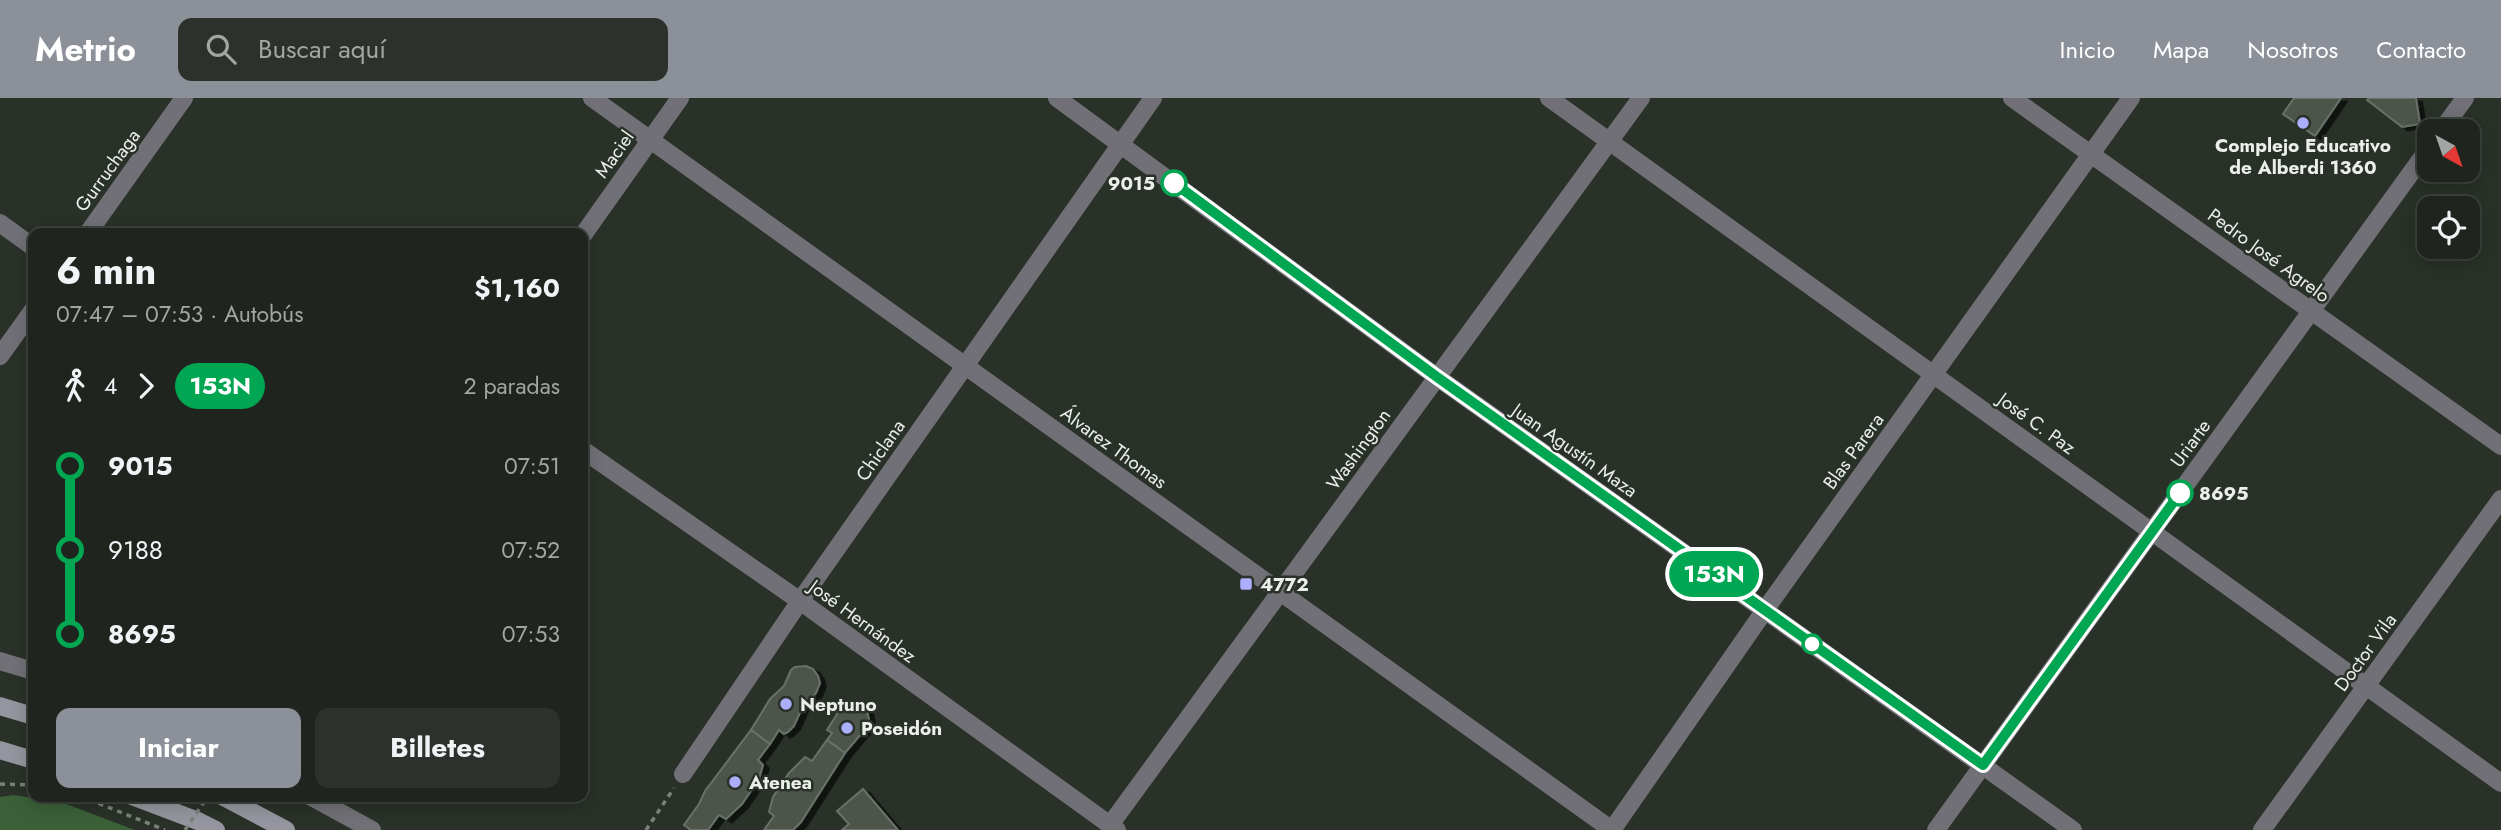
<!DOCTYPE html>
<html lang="es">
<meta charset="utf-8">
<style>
body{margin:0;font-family:Jost,sans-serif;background:#2c312b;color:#f1f3f6;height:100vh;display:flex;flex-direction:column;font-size:26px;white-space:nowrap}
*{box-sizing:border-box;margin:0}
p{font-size:23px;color:#a1a5a4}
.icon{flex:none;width:38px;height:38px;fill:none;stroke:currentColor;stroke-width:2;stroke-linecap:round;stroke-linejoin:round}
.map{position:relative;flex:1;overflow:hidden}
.drawer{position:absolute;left:28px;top:130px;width:560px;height:574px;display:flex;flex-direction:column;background:#1f251e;border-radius:14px;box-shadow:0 4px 18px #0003,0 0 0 2px #3c423c}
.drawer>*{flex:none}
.badge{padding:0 14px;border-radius:23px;font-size:24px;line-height:46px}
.needle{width:46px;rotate:140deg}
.controls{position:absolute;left:2417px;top:21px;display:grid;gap:14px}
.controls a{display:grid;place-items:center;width:63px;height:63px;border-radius:14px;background:#1f251e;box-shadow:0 4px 18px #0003,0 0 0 2px #3c423c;font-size:35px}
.map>.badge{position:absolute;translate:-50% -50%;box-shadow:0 0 0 4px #fff}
.legs{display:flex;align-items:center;gap:10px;height:77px;padding:0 28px;font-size:23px}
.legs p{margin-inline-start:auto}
.head{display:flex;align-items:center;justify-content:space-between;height:119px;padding:0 28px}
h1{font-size:38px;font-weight:700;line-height:52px}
.button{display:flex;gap:14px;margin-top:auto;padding:14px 28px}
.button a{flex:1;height:80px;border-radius:14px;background:#8c9099;color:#fff;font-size:28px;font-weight:700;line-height:80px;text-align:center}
.button a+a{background:#2c312b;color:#f1f3f6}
ul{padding:0 28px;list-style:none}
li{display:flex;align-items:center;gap:24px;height:84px;font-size:26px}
li i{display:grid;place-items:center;width:10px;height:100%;margin:0 9px;background:currentColor}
li i::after{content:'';width:18px;height:18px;margin:-9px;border:5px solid;border-radius:50%;background:#1f251e}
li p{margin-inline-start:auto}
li:first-child i{background:linear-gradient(#0000 50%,currentColor 0)}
li:last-child i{background:linear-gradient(currentColor 50%,#0000 0)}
header{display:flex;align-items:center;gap:42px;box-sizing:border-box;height:98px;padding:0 35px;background:#8c9099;color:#fff}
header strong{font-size:33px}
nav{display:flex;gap:38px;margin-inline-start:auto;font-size:24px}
.search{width:490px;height:63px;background:#2c312b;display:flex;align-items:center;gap:18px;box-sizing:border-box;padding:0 24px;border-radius:14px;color:#a1a5a4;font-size:26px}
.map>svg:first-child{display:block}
.green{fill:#3b6038}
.building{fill:#4d554c;stroke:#697267;stroke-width:2;filter:url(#shadow)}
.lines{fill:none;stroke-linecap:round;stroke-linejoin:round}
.path{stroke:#7b827a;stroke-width:3.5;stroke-dasharray:5 5;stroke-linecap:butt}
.minor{stroke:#707076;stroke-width:18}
.secondary{stroke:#94959e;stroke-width:18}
.path-bridge{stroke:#7b827a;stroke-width:3.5;stroke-dasharray:5 5;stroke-linecap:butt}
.line-1-casing{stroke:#fff;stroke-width:16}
.line-1{stroke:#00a651;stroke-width:10}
.poi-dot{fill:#abaffb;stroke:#293128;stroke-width:2.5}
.stop-1-dot{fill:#fff;stroke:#00a651;stroke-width:3.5}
.labels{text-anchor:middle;stroke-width:5;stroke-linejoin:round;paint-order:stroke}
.poi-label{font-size:19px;font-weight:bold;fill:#eaefea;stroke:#293128;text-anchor:start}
.street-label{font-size:19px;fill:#eaefea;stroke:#293128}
.stop-label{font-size:19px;font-weight:bold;fill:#eaefea;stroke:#293128;text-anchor:end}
</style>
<header>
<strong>Metrio</strong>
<div class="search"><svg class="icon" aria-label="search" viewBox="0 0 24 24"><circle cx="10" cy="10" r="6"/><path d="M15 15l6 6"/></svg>Buscar aquí</div>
<nav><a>Inicio</a><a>Mapa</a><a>Nosotros</a><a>Contacto</a></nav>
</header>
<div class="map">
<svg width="2501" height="732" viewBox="0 0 2501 732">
<defs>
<filter id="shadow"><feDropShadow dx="6" dy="3.5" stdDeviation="0" flood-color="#0009"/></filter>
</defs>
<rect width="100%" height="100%" fill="#293128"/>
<path class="green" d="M 13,697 L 61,704 L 135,732 L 0,732 L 0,699 Z"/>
<g class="building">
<path d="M 2294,0 L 2341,0 L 2315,38 L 2283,16 Z"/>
<path d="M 2369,0 L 2416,0 L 2420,26 L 2402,29 L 2367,2 Z"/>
<path d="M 806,568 L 813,571 L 818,578 L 820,585 L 816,595 L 802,610 L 794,628 L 788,634 L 784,636 L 779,632 L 770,646 L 751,632 L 770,601 L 784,588 L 791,572 L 795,569 Z"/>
<path d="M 855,604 L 862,606 L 867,613 L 869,622 L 867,629 L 845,655 L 827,642 L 832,635 L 827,632 L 841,610 L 848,605 Z"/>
<path d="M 751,632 L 770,646 L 758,662 L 763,667 L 759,681 L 742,706 L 726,721 L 719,717 L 708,732 L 691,732 L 684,727 L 699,706 L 705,693 Z"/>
<path d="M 827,642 L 845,655 L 801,724 L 793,732 L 764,732 L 774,718 L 769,714 L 773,699 L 789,675 L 805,659 L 812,663 Z"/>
<path d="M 863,691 L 898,732 L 842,732 L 849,726 L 837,713 Z"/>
</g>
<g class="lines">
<g class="path">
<path d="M 0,686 L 33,687"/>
<path d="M 80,698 L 165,732"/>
<path d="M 646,732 L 674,690"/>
</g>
<g class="minor">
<path d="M 592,0 L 1612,732"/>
<path d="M 1057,0 L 1437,279 L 2073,732"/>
<path d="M 1549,0 L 2501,685"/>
<path d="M 2012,0 L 2501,348"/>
<path d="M 2441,33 L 2465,0"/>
<path d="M 0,125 L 33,149"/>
<path d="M 88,135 L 184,0"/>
<path d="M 583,137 L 680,0"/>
<path d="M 0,258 L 33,212"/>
<path d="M 583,352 L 800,503 L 1117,732"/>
<path d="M 0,563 L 33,573"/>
<path d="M 683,676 L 800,503 L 1153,0"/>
<path d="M 310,698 L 372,732"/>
<path d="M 1110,727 L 1641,0"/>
<path d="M 1612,732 L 1765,512 L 2131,0"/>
<path d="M 1936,732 L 2429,50"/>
<path d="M 2262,732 L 2501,401"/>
</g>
<g class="secondary">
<path d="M 0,608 L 33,618"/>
<path d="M 0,652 L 33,662"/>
<path d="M 132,698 L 198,723 L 216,732"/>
<path d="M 222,698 L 286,732"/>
</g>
<path class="path-bridge" d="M 185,732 L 208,698"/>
</g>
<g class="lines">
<defs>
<path id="line-1" d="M 1174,85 L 1437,279 L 1983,667 L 2180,395"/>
</defs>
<use href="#line-1" class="line-1-casing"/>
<use href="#line-1" class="line-1"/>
</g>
<g class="poi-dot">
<circle cx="2303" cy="25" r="7"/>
<rect x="1239" y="479" width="14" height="14" rx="3.5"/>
<circle cx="786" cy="606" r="7"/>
<circle cx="847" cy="630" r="7"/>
<circle cx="735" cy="684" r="7"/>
</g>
<g class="stop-1-dot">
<circle cx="1174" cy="85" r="12"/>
<circle cx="2180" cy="395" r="12"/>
<circle cx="1812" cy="546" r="9"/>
</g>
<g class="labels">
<g class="poi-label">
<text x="2303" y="54" text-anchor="middle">Complejo Educativo<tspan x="2303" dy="22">de Alberdi 1360</tspan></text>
<text x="1260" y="493">4772</text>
<text x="800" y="613">Neptuno</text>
<text x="861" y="637">Poseidón</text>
<text x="749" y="691">Atenea</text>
</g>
<g class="street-label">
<text transform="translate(614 56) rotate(-55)" y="7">Maciel</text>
<text transform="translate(107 72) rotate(-54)" y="7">Gurruchaga</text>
<text transform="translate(2269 157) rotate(36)" y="7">Pedro José Agrelo</text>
<text transform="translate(2037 325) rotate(36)" y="7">José C. Paz</text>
<text transform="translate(2190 345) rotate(-54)" y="7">Uriarte</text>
<text transform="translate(1114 349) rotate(36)" y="7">Álvarez Thomas</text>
<text transform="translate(1358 351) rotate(-54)" y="7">Washington</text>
<text transform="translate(880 352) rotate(-55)" y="7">Chiclana</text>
<text transform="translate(1575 352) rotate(35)" y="7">Juan Agustín Maza</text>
<text transform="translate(1853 353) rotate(-54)" y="7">Blas Parera</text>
<text transform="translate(863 523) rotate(36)" y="7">José Hernández</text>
<text transform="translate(2365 554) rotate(-54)" y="7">Doctor Vila</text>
</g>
<g class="stop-label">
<text x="1155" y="92">9015</text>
<text x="2199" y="402" text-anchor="start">8695</text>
</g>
</g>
</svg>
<div class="controls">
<a><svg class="needle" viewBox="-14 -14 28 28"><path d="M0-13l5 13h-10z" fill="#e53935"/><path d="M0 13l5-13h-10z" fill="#a1a5a4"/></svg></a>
<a><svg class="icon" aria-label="locate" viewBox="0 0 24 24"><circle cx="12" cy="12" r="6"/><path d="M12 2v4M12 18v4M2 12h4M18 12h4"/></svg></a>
</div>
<b class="badge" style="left:1714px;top:476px;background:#00a651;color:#fff">153N</b>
<section class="drawer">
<div class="head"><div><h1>6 min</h1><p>07:47 – 07:53 · Autobús</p></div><b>$1,160</b></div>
<div class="legs"><svg class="icon" aria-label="walk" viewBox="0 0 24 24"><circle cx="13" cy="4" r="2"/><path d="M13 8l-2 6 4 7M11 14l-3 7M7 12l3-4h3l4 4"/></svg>4<svg class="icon" aria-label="forward" viewBox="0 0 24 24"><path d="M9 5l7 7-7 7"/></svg><b class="badge" style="background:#00a651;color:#fff">153N</b><p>2 paradas</p></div>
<ul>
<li><i style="color:#00a651"></i><b>9015</b><p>07:51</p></li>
<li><i style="color:#00a651"></i><span>9188</span><p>07:52</p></li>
<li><i style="color:#00a651"></i><b>8695</b><p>07:53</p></li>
</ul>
<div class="button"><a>Iniciar</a><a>Billetes</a></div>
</section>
</div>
